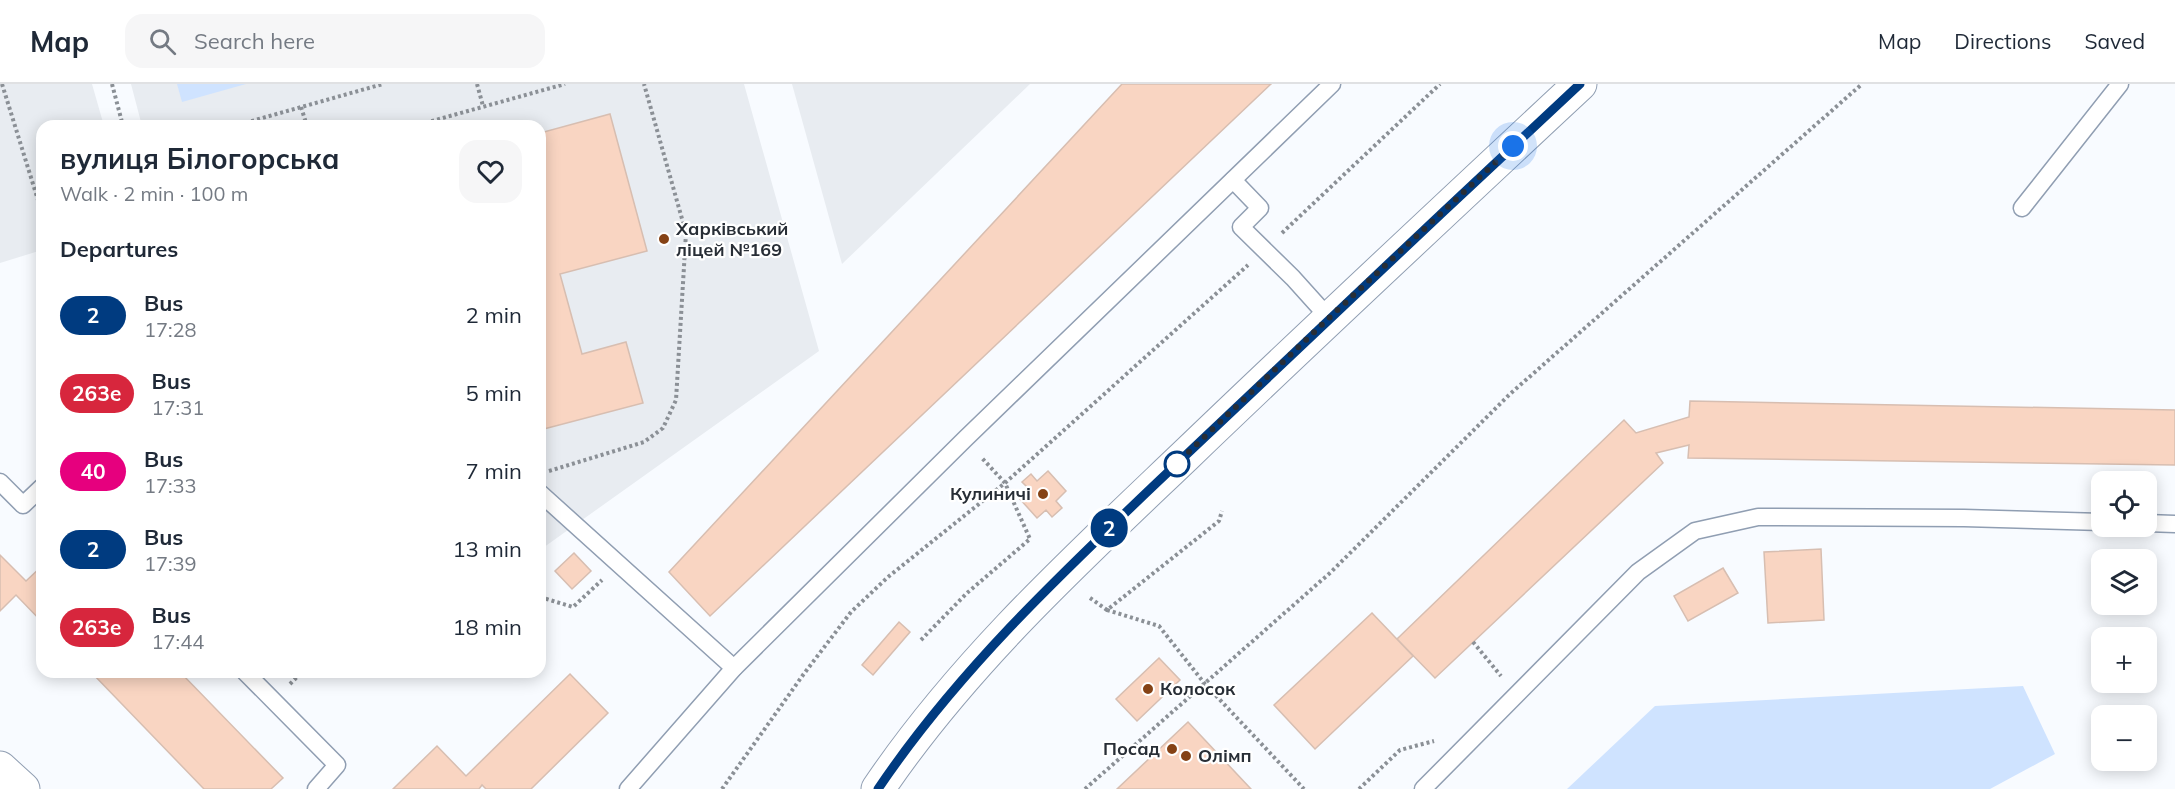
<!DOCTYPE html>
<meta charset="utf-8">
<style>
body{margin:0;font-family:Mulish,sans-serif;background:#f6f6f7;color:#1f2937;height:100vh;display:flex;flex-direction:column;font-size:22px;white-space:nowrap}
*{box-sizing:border-box;margin:0}
p{font-size:20px;color:#747a83}
.icon{flex:none;width:33px;height:33px;fill:none;stroke:currentColor;stroke-width:2;stroke-linecap:round;stroke-linejoin:round}
.map{position:relative;flex:1;overflow:hidden}
.sheet{position:absolute;left:36px;top:36px;width:510px;height:558px;display:flex;flex-direction:column;background:#fff;border-radius:18px;box-shadow:0 3px 15px #0003}
.sheet>*{flex:none}
.badge{padding:0 12px;border-radius:20px;font-size:21px;line-height:39px}
.tools{position:absolute;left:2091px;top:387px;display:grid;gap:12px}
.tools a{display:grid;place-items:center;width:66px;height:66px;border-radius:12px;background:#fff;box-shadow:0 3px 15px #0003;font-size:30px}
.you{position:absolute;width:30px;height:30px;margin:-15px;border:4px solid #fff;border-radius:50%;background:#1a73e8;box-shadow:0 0 0 9px #1a73e833}
.map>.badge{position:absolute;translate:-50% -50%;box-shadow:0 0 0 3px #fff}
h2{padding:0 24px;font-size:22px;line-height:54px}
.round{display:grid;place-items:center;flex:none;width:63px;height:63px;border-radius:18px;background:#f6f6f7}
.head{display:flex;align-items:center;justify-content:space-between;height:102px;padding:0 24px}
h1{font-size:28px;font-weight:700;line-height:45px}
ul{padding:0;list-style:none}
li{display:flex;align-items:center;gap:18px;height:78px;padding:0 24px}
li div{flex:1}
li b{display:block;font-size:22px}
li em{font-style:normal}
li .badge{min-width:66px;font-weight:700;text-align:center}
header{display:flex;align-items:center;gap:36px;box-sizing:border-box;height:84px;padding:0 30px;background:#fff;border-bottom:2px solid #e0e1e3}
header strong{font-size:28px}
nav{display:flex;gap:33px;margin-inline-start:auto;font-size:21px}
.search{width:420px;height:54px;background:#f6f6f7;display:flex;align-items:center;gap:15px;box-sizing:border-box;padding:0 21px;border-radius:18px;color:#747a83;font-size:22px}
.map>svg:first-child{display:block}
.built{fill:#e8ecf1}
.green{fill:#cfe3ff}
.building{fill:#f9d5c2;stroke:#d7beb1;stroke-width:1.5}
.lines{fill:none;stroke-linecap:round;stroke-linejoin:round}
.lane-casing{stroke:#909eb2;stroke-width:19}
.street-casing{stroke:#909eb2;stroke-width:35}
.secondary-casing{stroke:#909eb2;stroke-width:35}
.path{stroke:#8b9096;stroke-width:4;stroke-dasharray:3 3;stroke-linecap:butt}
.lane{stroke:#fff;stroke-width:16}
.street{stroke:#fff;stroke-width:33}
.secondary{stroke:#fff;stroke-width:33}
.line-casing{stroke:#fff;stroke-width:14}
.line{stroke:#003b80;stroke-width:9}
.walk{stroke:#282e36;stroke-width:6;stroke-dasharray:0 10.8}
.poi-dot{fill:#854215;stroke:#fff;stroke-width:2}
.stop-dot{fill:#fff;stroke:#003b80;stroke-width:3}
.labels{text-anchor:middle;stroke-width:4.5;stroke-linejoin:round;paint-order:stroke}
.poi-label{font-size:18px;font-weight:bold;fill:#282e36;stroke:#fff;text-anchor:start}
</style>
<header>
<strong>Map</strong>
<div class="search"><svg class="icon" aria-label="search" viewBox="0 0 24 24"><circle cx="10" cy="10" r="6"/><path d="M15 15l6 6"/></svg>Search here</div>
<nav><a>Map</a><a>Directions</a><a>Saved</a></nav>
</header>
<div class="map">
<svg width="2175" height="705" viewBox="0 0 2175 705">
<rect width="100%" height="100%" fill="#f8fbff"/>
<g class="built">
<path d="M 0,0 L 92,0 L 104,42 L 42,42 L 42,166 L 0,179 Z"/>
<path d="M 131,0 L 744,0 L 819,267 L 540,466 L 540,42 L 142,42 Z"/>
<path d="M 792,0 L 1030,0 L 842,180 Z"/>
</g>
<g class="green">
<path d="M 177,0 L 246,0 L 182,18 Z"/>
<path d="M 2023,602 L 2055,670 L 1990,705 L 1567,705 L 1655,622 Z"/>
</g>
<g class="building">
<path d="M 1122,0 L 1271,0 L 710,532 L 669,488 Z"/>
<path d="M 610,30 L 647,167 L 560,190 L 582,270 L 626,258 L 643,319 L 540,346 L 540,49 Z"/>
<path d="M 1690,317 L 2175,326 L 2175,381 L 1688,374 L 1689,361 L 1656,369 L 1663,379 L 1435,594 L 1397,555 L 1624,336 L 1636,349 L 1689,333 Z"/>
<path d="M 1048,387 L 1066,407 L 1056,417 L 1062,424 L 1052,433 L 1046,426 L 1037,434 L 1019,414 L 1029,405 L 1022,398 L 1031,390 L 1037,397 Z"/>
<path d="M 1821,465 L 1824,536 L 1768,539 L 1764,468 Z"/>
<path d="M 574,469 L 591,487 L 572,505 L 555,487 Z"/>
<path d="M 0,471 L 26,497 L 42,482 L 42,538 L 16,511 L 0,527 Z"/>
<path d="M 1723,484 L 1738,509 L 1688,537 L 1674,512 Z"/>
<path d="M 1372,529 L 1413,572 L 1315,665 L 1274,621 Z"/>
<path d="M 899,538 L 910,548 L 873,591 L 862,581 Z"/>
<path d="M 1159,574 L 1180,596 L 1137,637 L 1116,615 Z"/>
<path d="M 91,588 L 180,588 L 283,694 L 271,705 L 204,705 Z"/>
<path d="M 570,590 L 608,629 L 531,705 L 486,705 L 482,701 L 479,705 L 393,705 L 437,662 L 466,692 Z"/>
<path d="M 1188,638 L 1251,705 L 1117,705 Z"/>
</g>
<g class="lines">
<defs>
<g id="lane">
<path d="M 1233,96 L 1260,124 L 1241,143 L 1293,194 L 1329,234"/>
<path d="M 2022,124 L 2120,0"/>
<path d="M 0,398 L 23,421 L 42,403"/>
<path d="M 540,409 L 734,584"/>
<path d="M 2146,439 L 2175,440"/>
<path d="M 245,588 L 337,681 L 316,705"/>
<path d="M 628,705 L 734,584 L 965,355 L 1332,0"/>
<path d="M 1423,705 L 1638,488 L 1695,447 L 1758,433 L 1964,434 L 2102,438"/>
</g>
<path id="street" d="M 0,684 L 23,705"/>
<path id="secondary" d="M 878,705 C 963,579 1077,475 1186,371 C 1316,246 1448,123 1580,0"/>
</defs>
<use href="#lane" class="lane-casing"/>
<use href="#street" class="street-casing"/>
<use href="#secondary" class="secondary-casing"/>
<g class="path">
<path d="M 2,0 L 42,129"/>
<path d="M 112,0 L 123,42"/>
<path d="M 477,0 L 483,22"/>
<path d="M 301,23 L 307,42"/>
<path d="M 234,42 L 383,0"/>
<path d="M 414,42 L 565,0"/>
<path d="M 1282,149 L 1440,0"/>
<path d="M 549,387 L 644,358 L 663,344 L 676,316 L 686,149 L 644,0"/>
<path d="M 540,513 L 573,523 L 602,496"/>
<path d="M 1090,514 L 1107,526 L 1219,437 L 1222,427"/>
<path d="M 1107,526 L 1159,542 L 1205,600 L 1304,705"/>
<path d="M 921,556 L 967,509 L 1030,455 L 1005,399 L 981,373"/>
<path d="M 1473,558 L 1501,592"/>
<path d="M 290,600 L 302,588"/>
<path d="M 722,705 L 803,591 L 851,528 L 888,493 L 1005,399 L 1248,181"/>
<path d="M 1085,705 L 1331,488 L 1510,310 L 1862,0"/>
<path d="M 1359,705 L 1400,666 L 1434,657"/>
</g>
<use href="#lane" class="lane"/>
<use href="#street" class="street"/>
<use href="#secondary" class="secondary"/>
</g>
<g class="lines">
<defs>
<path id="line" d="M 878,705 C 963,579 1077,475 1186,371 C 1317,246 1448,123 1580,0"/>
</defs>
<use href="#line" class="line-casing"/>
<use href="#line" class="line"/>
<path class="walk" d="M 1177,380 L 1175,381 L 1329,234 L 1513,62"/>
</g>
<g class="poi-dot">
<circle cx="664" cy="155" r="6"/>
<circle cx="1043" cy="410" r="6"/>
<circle cx="1148" cy="605" r="6"/>
<circle cx="1172" cy="665" r="6"/>
<circle cx="1186" cy="672" r="6"/>
</g>
<circle class="stop-dot" cx="1177" cy="380" r="12"/>
<g class="labels">
<g class="poi-label">
<text x="676" y="151">Харківський<tspan x="676" dy="21">ліцей №169</tspan></text>
<text x="1031" y="416" text-anchor="end">Кулиничі</text>
<text x="1160" y="611">Колосок</text>
<text x="1160" y="671" text-anchor="end">Посад</text>
<text x="1198" y="678">Олімп</text>
</g>
</g>
</svg>
<div class="tools">
<a><svg class="icon" aria-label="locate" viewBox="0 0 24 24"><circle cx="12" cy="12" r="6"/><path d="M12 2v4M12 18v4M2 12h4M18 12h4"/></svg></a>
<a><svg class="icon" aria-label="layers" viewBox="0 0 24 24"><path d="M12 4l9 5-9 5-9-5zM3 14l9 5 9-5"/></svg></a>
<a>+</a>
<a>−</a>
</div>
<div class="you" style="left:1513px;top:62px"></div>
<b class="badge" style="left:1109px;top:444px;background:#003b80;color:#fff">2</b>
<section class="sheet">
<div class="head"><div><h1>вулиця Білогорська</h1><p>Walk · 2 min · 100 m</p></div><a class="round"><svg class="icon" aria-label="heart" viewBox="0 0 24 24"><path d="M12 20l-8-8c-3-5 5-10 8-4 3-6 11-1 8 4z"/></svg></a></div>
<h2>Departures</h2>
<ul>
<li><span class="badge" style="background:#003b80;color:#fff">2</span><div><b>Bus</b><p>17:28</p></div><em>2 min</em></li>
<li><span class="badge" style="background:#d7263d;color:#fff">263е</span><div><b>Bus</b><p>17:31</p></div><em>5 min</em></li>
<li><span class="badge" style="background:#e6007e;color:#fff">40</span><div><b>Bus</b><p>17:33</p></div><em>7 min</em></li>
<li><span class="badge" style="background:#003b80;color:#fff">2</span><div><b>Bus</b><p>17:39</p></div><em>13 min</em></li>
<li><span class="badge" style="background:#d7263d;color:#fff">263е</span><div><b>Bus</b><p>17:44</p></div><em>18 min</em></li>
</ul>
</section>
</div>
